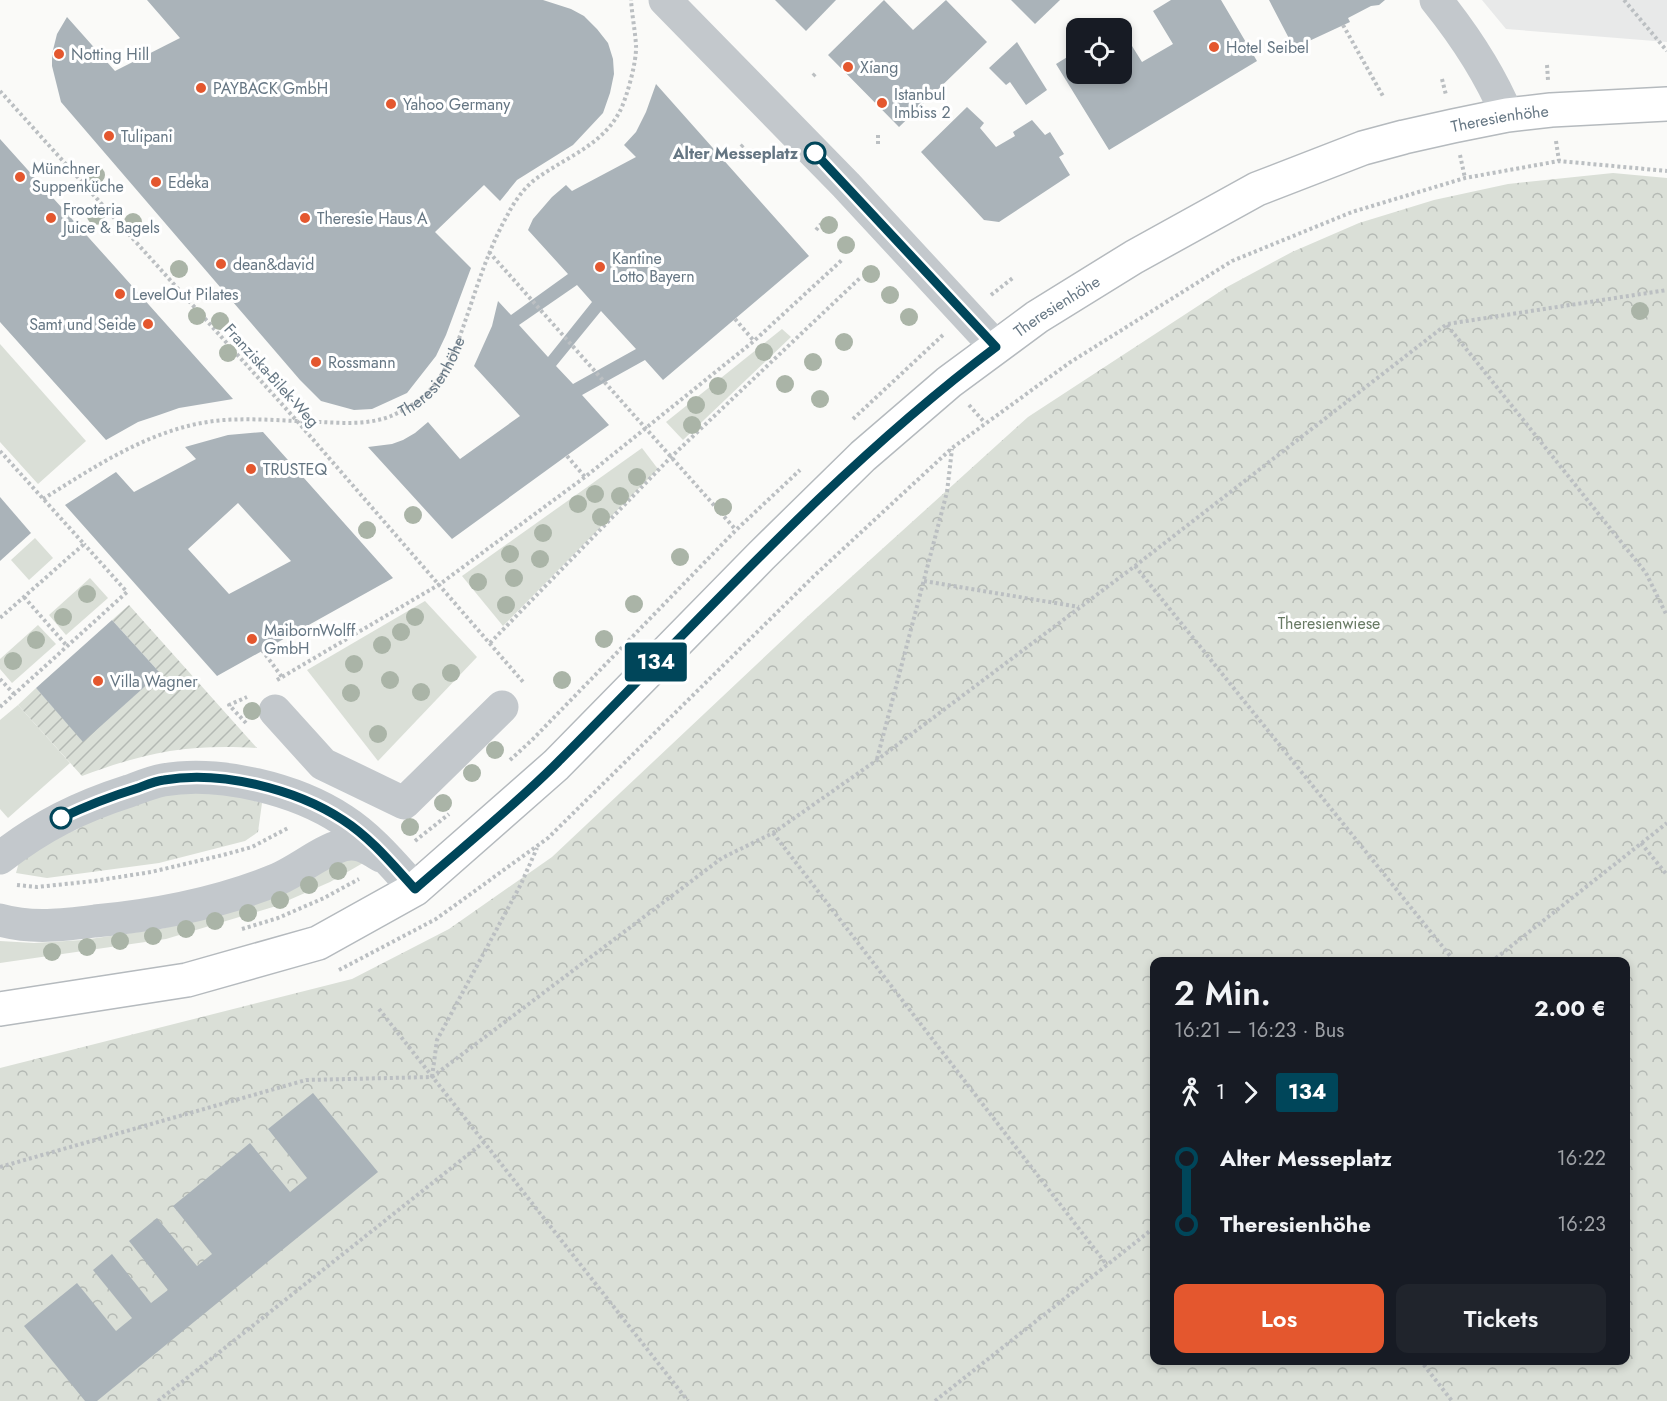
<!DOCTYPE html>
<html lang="de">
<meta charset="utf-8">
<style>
body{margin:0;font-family:Jost,sans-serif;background:#20242c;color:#f1f3f6;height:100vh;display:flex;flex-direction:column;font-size:22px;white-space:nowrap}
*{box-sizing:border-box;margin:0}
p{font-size:20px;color:#9ea1a6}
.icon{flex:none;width:33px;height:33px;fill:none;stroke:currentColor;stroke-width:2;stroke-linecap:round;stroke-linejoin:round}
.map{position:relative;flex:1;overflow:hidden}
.side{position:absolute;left:1150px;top:957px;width:480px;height:408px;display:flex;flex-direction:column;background:#171b24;border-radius:12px;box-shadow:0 3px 9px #0003}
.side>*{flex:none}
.badge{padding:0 12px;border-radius:4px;font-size:21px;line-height:39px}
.controls{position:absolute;left:1066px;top:18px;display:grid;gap:12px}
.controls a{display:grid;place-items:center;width:66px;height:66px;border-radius:12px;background:#171b24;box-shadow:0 3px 9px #0003;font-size:30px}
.map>.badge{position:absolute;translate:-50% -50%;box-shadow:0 0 0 3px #fff}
.legs{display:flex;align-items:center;gap:9px;height:66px;padding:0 24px;font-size:20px}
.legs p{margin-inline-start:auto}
.overview{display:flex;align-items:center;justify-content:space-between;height:102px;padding:0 24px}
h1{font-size:33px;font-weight:600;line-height:45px}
.primary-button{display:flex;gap:12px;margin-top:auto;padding:12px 24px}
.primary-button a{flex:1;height:69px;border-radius:12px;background:#e4572e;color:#fff;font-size:24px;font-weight:600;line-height:69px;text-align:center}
.primary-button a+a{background:#20242c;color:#f1f3f6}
ul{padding:0 24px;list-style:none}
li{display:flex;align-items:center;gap:21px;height:66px;font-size:22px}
li i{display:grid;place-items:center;width:9px;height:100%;margin:0 8px;background:currentColor}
li i::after{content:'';width:15px;height:15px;margin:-8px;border:4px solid;border-radius:50%;background:#171b24}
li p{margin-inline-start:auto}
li:first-child i{background:linear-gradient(#0000 50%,currentColor 0)}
li:last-child i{background:linear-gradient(currentColor 50%,#0000 0)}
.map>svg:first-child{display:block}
.built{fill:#e8e9e9}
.grass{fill:#dadfd7}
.forest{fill:url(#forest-crowns);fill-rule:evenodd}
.garden{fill:url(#garden-furrows)}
.building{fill:#aab3b9;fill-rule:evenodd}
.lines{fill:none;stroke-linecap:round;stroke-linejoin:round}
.major-casing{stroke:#b5babe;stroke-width:36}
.path{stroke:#bbbfc2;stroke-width:4;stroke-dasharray:3 3;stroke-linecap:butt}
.minor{stroke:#c3c8cc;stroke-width:33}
.major{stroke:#fff;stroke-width:33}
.tree{fill:#aab4a7}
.line-1-casing{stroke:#fff;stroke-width:14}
.line-1{stroke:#00465a;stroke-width:9}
.poi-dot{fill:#e4572e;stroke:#fff;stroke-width:2}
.stop-1-dot{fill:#fff;stroke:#00465a;stroke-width:3}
.labels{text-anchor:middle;stroke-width:6;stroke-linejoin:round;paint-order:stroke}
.poi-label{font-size:16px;fill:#657683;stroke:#fff;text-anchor:start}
.street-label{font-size:16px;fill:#657683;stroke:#fff}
.stop-label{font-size:16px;font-weight:bold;fill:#657683;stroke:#fff;text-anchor:end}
.park-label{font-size:16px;fill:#687a64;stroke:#fff}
</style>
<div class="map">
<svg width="1667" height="1401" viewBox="0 0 1667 1401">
<defs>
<pattern id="forest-crowns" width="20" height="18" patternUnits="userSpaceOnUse" patternTransform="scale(1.5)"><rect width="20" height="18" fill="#dadfd7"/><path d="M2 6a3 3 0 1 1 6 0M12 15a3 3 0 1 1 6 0" fill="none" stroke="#b4b9b4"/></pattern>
<pattern id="garden-furrows" width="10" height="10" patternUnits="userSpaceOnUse" patternTransform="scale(1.5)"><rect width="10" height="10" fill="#dadfd7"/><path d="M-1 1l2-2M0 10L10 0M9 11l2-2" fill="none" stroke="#b4b9b4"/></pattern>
</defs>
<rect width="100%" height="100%" fill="#fafaf8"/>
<path class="built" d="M 1482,0 L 1667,0 L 1667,42 L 1506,29 Z"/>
<g class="grass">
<path d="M 782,329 L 791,337 L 683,440 L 666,422 Z"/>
<path d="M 0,344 L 86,441 L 38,484 L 0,442 Z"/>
<path d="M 642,448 L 658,469 L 503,626 L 462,576 Z"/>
<path d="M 35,538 L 53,558 L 29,580 L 11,560 Z"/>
<path d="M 90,578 L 108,598 L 66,635 L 49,615 Z"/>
<path d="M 425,601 L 477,657 L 378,761 L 307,670 Z"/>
<path d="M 38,625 L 56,644 L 12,683 L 0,669 L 0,659 Z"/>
<path d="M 18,705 L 70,763 L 8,818 L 0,809 L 0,720 Z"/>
<path d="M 350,858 L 363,863 L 330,882 L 273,907 L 166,939 L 0,963 L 0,941 L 34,943 L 83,940 L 165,928 Z"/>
</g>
<g class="forest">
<path d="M 1613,173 L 1667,178 L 1667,1401 L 0,1401 L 0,1068 L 352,979 L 449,929 L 552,857 L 807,617 L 1028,417 L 1227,287 L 1292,252 L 1359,223 L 1434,200 L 1508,184 ZM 1155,962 L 1626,962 L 1626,1360 L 1155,1360 Z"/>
<path d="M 189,792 L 240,796 L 262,803 L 258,832 L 245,841 L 159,863 L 47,878 L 16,873 L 19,862 L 49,838 L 76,830 L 108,808 L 144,794 Z"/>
</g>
<path class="garden" d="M 129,605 L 257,748 C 188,744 146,752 82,776 L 18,705 L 36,688 L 83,741 L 160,673 L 112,620 Z"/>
<g class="building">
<path d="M 147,0 L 543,0 L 571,9 L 584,16 L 597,29 L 608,43 L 613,59 L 614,74 L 610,93 L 603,113 L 573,145 L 517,180 L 500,201 L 484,185 L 435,232 L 471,268 L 446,335 L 436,356 L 407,393 L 372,409 L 354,410 L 321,401 L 300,380 L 61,102 L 52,66 L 52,54 L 57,34 L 67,17 L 115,71 L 180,38 Z"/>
<path d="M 775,0 L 836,0 L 806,31 Z"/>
<path d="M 884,0 L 913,30 L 946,0 L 987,42 L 899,127 L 828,55 Z"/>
<path d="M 1011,0 L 1060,0 L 1035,24 Z"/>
<path d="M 1171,0 L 1221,0 L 1257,61 L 1109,150 L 1056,64 L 1077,51 L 1077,74 L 1122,74 L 1122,30 L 1142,62 L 1173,44 L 1153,11 Z"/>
<path d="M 1269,0 L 1385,0 L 1379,5 L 1371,6 L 1348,18 L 1350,22 L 1294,48 Z"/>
<path d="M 1017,42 L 1047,90 L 1026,105 L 1010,82 L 1006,85 L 989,68 Z"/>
<path d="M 656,84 L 809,256 L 663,380 L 645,360 L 582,395 L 609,425 L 452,539 L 368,447 L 392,444 L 403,440 L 415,433 L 428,422 L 460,459 L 520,416 L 474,366 L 492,326 L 498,301 L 511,315 L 568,274 L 528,230 L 533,219 L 552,197 L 566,185 L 572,191 L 636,157 L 624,145 L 636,132 L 646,112 ZM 577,285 L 592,302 L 548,357 L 519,325 ZM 601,311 L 636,349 L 573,384 L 556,366 Z"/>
<path d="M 967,107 L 984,123 L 980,128 L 996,147 L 1015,136 L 1013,132 L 1032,120 L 1045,135 L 1050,132 L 1064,154 L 1059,157 L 1070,175 L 999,222 L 984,220 L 921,152 Z"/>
<path d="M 0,139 L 116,268 L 233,399 L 179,408 L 159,415 L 138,422 L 106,440 L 35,361 L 0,322 Z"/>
<path d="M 263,432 L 393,578 L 217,676 L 65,505 L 116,472 L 134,492 L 196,459 L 185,447 L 228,435 ZM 238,503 L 291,561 L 229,594 L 188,549 Z"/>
<path d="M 0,497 L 31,533 L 0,561 Z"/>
<path d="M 112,620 L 160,673 L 83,742 L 36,688 Z"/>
<path d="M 313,1093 L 378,1172 L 97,1401 L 85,1401 L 24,1326 L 77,1283 L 116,1331 L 132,1318 L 93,1270 L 112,1254 L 151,1303 L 168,1290 L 129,1241 L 157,1218 L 197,1266 L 212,1254 L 173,1206 L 250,1143 L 290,1192 L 307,1178 L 268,1129 Z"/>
</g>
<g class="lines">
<defs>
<g id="major">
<path id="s2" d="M 0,1009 L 187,980 L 318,943 L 415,889 L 556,765 L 761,556 L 863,456 L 949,382 L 1037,317 L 1134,257 L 1257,189 L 1363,148 L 1404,137 L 1453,126 L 1507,115 L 1551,110 L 1667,104"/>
</g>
</defs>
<use href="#major" class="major-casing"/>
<g class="path">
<path d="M 1624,0 L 1667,51"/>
<path d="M 1343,25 L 1384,98"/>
<path d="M 1547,65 L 1548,80"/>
<path d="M 813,76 L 817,72"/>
<path d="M 1442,79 L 1446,95"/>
<path d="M 0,91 L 297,421 L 524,683"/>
<path d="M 878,135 L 878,144"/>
<path d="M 1556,141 L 1559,161"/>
<path d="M 741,147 L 745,143"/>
<path d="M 1460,155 L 1465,178"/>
<path d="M 816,230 L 821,224"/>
<path d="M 489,252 L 736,530"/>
<path d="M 991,295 L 1014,277"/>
<path d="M 735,319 L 754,341"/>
<path d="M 1447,325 L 1646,573 L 1667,616"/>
<path d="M 969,405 L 985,423"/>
<path d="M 853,419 L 944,334"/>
<path d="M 0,451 L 84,544 L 0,618"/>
<path d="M 567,456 L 585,477"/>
<path id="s1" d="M 43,499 C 99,464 157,425 224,420 C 256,418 288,421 319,422 C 343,423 369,425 391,416 C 407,409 425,398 435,384 C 452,362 460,336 469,310 C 480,277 491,244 508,214 C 515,200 527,184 540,176 C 569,156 603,144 620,111 C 627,97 637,61 636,45 C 635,30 632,15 631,0"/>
<path d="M 1135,566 L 1455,962"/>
<path d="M 924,581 L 1079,607"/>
<path d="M 24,597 L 67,646"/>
<path d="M 490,643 L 671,457 L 860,278"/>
<path d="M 262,650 L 282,677"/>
<path d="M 0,679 L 14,694"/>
<path d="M 277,680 L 440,584 L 585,477 L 754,341 L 843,259"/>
<path d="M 0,707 L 127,592 L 84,544"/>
<path d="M 246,723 L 229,705 L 247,697"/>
<path d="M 877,759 L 947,492 L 952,449"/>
<path d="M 510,760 L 532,740 L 736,530 L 800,470"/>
<path d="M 773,833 L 1107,1265"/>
<path d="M 415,841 L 449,814"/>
<path d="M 1641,843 L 1667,875"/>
<path d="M 17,885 L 37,887 L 94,881 L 151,872 L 223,855 L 252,847 L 288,828"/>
<path d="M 242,929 L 278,918 L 324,898 L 359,879"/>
<path d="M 1491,962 L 1667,823"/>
<path d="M 339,970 L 436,919 L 548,838 L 815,575 L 952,448 L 1069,363 L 1232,261 L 1352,212 L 1465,178 L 1559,161 L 1667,171"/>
<path d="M 379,1009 L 688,1401"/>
<path d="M 432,1077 L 437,1040 L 521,884 L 537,848"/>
<path d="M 0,1167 L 306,1080 L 432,1077 L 722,858 L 773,833 L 877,760 L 1135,566 L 1447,324 L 1667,290"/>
<path d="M 1420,1360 L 1452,1401"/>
<path d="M 158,1401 L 484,1142"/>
<path d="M 935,1401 L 1155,1227"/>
</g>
<g class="minor">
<path d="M 665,0 L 846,185 L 996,347"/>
<path d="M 1436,0 C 1465,36 1489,72 1507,115"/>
<path d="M 275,711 L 323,764 L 404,803 L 502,707"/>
<path d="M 0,858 C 41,826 79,807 129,791 C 140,787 152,782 163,780 C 219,770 296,789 343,820 C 371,838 393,865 415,889"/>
<path d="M 0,920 C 31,929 64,925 95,921 C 158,915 220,903 278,879 C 299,870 321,851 343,845 C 358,841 368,848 381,856"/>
</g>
<use href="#major" class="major"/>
</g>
<g class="tree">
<circle cx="96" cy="175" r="9"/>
<circle cx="96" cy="216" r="9"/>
<circle cx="133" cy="222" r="9"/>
<circle cx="829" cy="225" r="9"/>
<circle cx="846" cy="245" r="9"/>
<circle cx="179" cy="269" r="9"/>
<circle cx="871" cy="274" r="9"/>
<circle cx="890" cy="295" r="9"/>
<circle cx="1640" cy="311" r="9"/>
<circle cx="197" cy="316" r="9"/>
<circle cx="909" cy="317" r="9"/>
<circle cx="220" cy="321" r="9"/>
<circle cx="844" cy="342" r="9"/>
<circle cx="764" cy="352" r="9"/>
<circle cx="228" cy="353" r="9"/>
<circle cx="813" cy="362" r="9"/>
<circle cx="785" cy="384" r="9"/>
<circle cx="718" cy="386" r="9"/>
<circle cx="820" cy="399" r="9"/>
<circle cx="696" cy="405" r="9"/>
<circle cx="692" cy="425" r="9"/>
<circle cx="637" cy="477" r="9"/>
<circle cx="595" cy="494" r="9"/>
<circle cx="620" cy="496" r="9"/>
<circle cx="578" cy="504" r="9"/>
<circle cx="723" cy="507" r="9"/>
<circle cx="413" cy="515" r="9"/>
<circle cx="601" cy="517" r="9"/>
<circle cx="367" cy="530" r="9"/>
<circle cx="543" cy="533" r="9"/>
<circle cx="510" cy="554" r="9"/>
<circle cx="680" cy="557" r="9"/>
<circle cx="540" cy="559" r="9"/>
<circle cx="514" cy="578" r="9"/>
<circle cx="478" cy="582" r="9"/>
<circle cx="87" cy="594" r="9"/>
<circle cx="634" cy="604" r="9"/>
<circle cx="506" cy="605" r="9"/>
<circle cx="63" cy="617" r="9"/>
<circle cx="415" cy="617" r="9"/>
<circle cx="401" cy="632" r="9"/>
<circle cx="604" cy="639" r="9"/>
<circle cx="36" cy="640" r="9"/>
<circle cx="382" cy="645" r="9"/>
<circle cx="13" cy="661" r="9"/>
<circle cx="354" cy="664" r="9"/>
<circle cx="451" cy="673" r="9"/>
<circle cx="390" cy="680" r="9"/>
<circle cx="562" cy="680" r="9"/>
<circle cx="421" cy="692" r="9"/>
<circle cx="351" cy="693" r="9"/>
<circle cx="252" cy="711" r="9"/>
<circle cx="378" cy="734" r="9"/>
<circle cx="495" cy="750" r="9"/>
<circle cx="472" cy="773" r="9"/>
<circle cx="443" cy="803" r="9"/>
<circle cx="410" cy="827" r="9"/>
<circle cx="338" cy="871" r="9"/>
<circle cx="309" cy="885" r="9"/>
<circle cx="280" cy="900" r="9"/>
<circle cx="248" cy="913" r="9"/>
<circle cx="215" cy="921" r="9"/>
<circle cx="186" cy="929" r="9"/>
<circle cx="153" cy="936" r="9"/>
<circle cx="120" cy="941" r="9"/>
<circle cx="87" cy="947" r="9"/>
<circle cx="52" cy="952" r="9"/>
</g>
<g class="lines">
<defs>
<path id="line-1" d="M 61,818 C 86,806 112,796 138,788 C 146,785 155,781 164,780 C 220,770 296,789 343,820 C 371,838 393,865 415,889 C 463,847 513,807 558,762 C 700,620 835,468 996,347 L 815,153"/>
</defs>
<use href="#line-1" class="line-1-casing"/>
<use href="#line-1" class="line-1"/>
</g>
<g class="poi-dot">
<circle cx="1214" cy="47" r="6"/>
<circle cx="59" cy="54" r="6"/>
<circle cx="848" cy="67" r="6"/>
<circle cx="201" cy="88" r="6"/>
<circle cx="882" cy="103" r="6"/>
<circle cx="391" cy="104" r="6"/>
<circle cx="109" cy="136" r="6"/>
<circle cx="20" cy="177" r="6"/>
<circle cx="156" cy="182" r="6"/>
<circle cx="51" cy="218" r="6"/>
<circle cx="305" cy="218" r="6"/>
<circle cx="221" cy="264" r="6"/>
<circle cx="600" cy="267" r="6"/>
<circle cx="120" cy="294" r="6"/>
<circle cx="148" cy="324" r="6"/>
<circle cx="316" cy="362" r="6"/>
<circle cx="251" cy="469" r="6"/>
<circle cx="252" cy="639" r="6"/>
<circle cx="98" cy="681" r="6"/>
</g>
<g class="stop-1-dot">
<circle cx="815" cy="153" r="10"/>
<circle cx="61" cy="818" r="10"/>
</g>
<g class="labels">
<g class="poi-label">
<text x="1226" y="53">Hotel Seibel</text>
<text x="71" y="60">Notting Hill</text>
<text x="860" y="73">Xiang</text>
<text x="213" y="94">PAYBACK GmbH</text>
<text x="894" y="100">Istanbul<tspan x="894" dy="18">Imbiss 2</tspan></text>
<text x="403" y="110">Yahoo Germany</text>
<text x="121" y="142">Tulipani</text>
<text x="32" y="174">Münchner<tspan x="32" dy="18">Suppenküche</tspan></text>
<text x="168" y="188">Edeka</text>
<text x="63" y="215">Frooteria<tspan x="63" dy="18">Juice &amp; Bagels</tspan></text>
<text x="317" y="224">Theresie Haus A</text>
<text x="612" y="264">Kantine<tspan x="612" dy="18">Lotto Bayern</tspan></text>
<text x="233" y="270">dean&amp;david</text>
<text x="132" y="300">LevelOut Pilates</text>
<text x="136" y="330" text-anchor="end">Samt und Seide</text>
<text x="328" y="368">Rossmann</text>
<text x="263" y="475">TRUSTEQ</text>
<text x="264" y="636">MaibornWolff<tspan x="264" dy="18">GmbH</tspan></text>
<text x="110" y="687">Villa Wagner</text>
</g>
<g class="street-label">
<text dy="6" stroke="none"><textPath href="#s2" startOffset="1791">Theresienhöhe</textPath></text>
<text dy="6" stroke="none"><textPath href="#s2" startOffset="1305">Theresienhöhe</textPath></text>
<text dy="6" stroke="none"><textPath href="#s1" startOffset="426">Theresienhöhe</textPath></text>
<text transform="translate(272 375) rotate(48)" y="6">Franziska-Bilek-Weg</text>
</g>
<g class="stop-label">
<text x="798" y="159">Alter Messeplatz</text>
</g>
<g class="park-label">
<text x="1329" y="629">Theresienwiese</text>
</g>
</g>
</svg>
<div class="controls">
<a><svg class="icon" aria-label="locate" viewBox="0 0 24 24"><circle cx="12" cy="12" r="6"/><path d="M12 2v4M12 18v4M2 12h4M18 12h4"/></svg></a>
</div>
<b class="badge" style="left:656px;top:662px;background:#00465a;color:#fff">134</b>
<section class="side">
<div class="overview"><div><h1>2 Min.</h1><p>16:21 – 16:23 · Bus</p></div><b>2.00 €</b></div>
<div class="legs"><svg class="icon" aria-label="walk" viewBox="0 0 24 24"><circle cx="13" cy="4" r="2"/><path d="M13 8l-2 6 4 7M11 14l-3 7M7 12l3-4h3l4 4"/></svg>1<svg class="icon" aria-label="forward" viewBox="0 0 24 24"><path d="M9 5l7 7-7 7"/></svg><b class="badge" style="background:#00465a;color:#fff">134</b></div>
<ul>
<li><i style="color:#00465a"></i><b>Alter Messeplatz</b><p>16:22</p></li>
<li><i style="color:#00465a"></i><b>Theresienhöhe</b><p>16:23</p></li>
</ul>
<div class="primary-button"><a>Los</a><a>Tickets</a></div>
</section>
</div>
